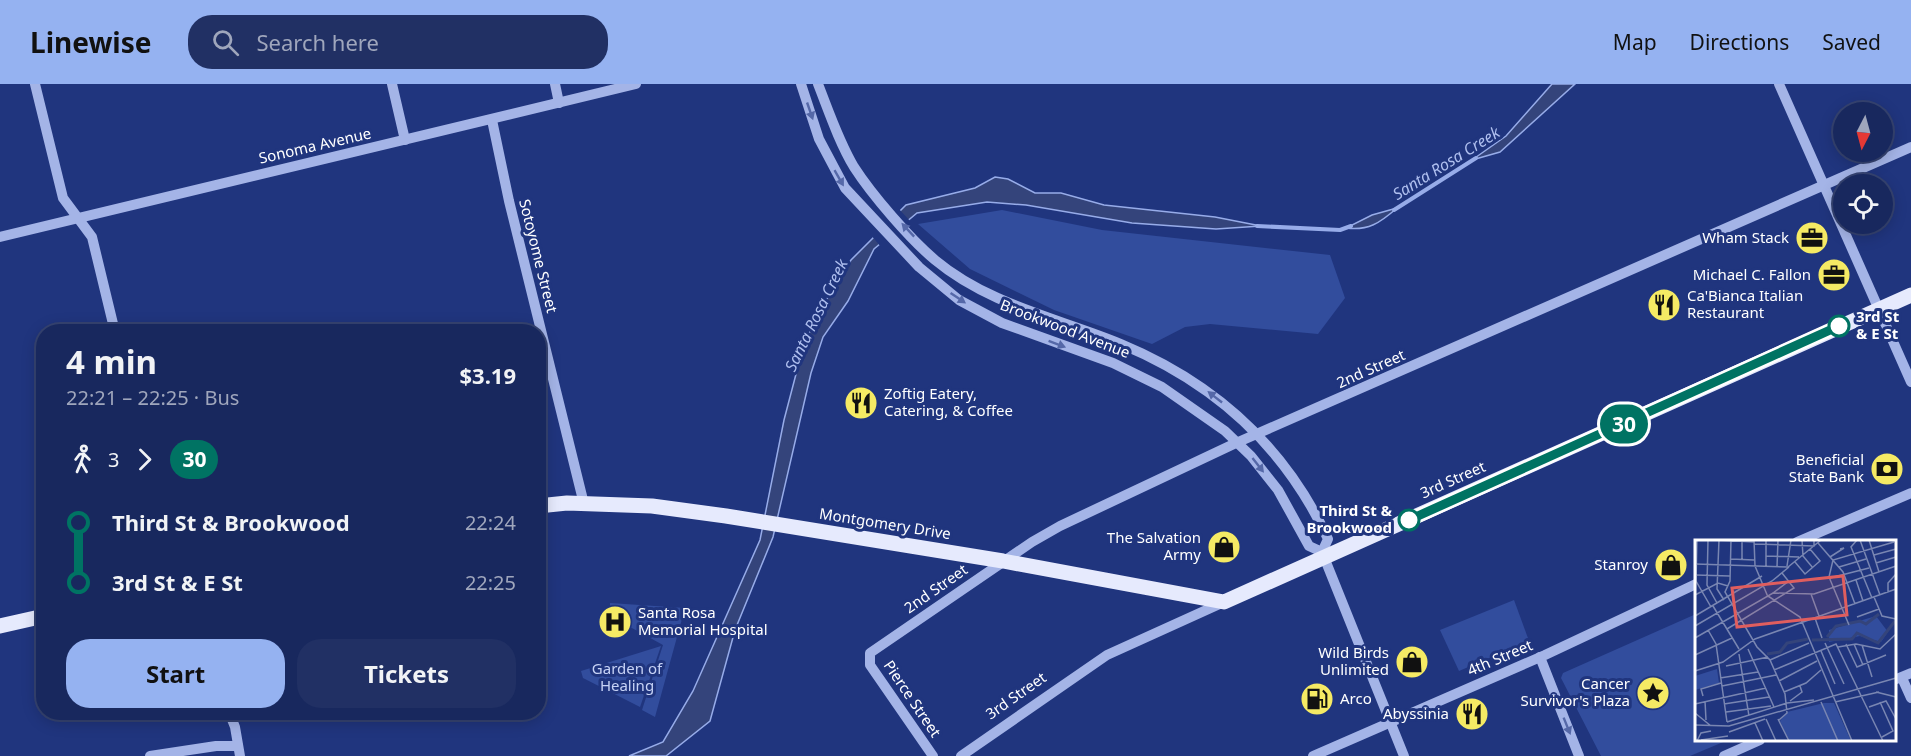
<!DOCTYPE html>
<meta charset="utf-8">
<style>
body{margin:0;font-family:"Noto Sans",sans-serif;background:#213064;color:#f1f3f6;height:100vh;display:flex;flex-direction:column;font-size:22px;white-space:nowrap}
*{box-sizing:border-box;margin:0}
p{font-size:20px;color:#9fa6bc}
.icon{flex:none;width:33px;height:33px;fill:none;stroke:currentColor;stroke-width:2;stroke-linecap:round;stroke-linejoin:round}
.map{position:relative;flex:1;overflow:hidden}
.drawer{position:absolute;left:36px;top:240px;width:510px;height:396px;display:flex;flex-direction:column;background:#18285e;border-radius:24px;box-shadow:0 3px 15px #0003,0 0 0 2px #364473}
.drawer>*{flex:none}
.badge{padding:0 12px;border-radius:20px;font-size:21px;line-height:39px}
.needle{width:39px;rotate:186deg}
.tools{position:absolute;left:1833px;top:18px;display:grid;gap:12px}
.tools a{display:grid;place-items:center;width:60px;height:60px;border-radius:50%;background:#18285e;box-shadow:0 3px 15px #0003,0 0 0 2px #364473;font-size:30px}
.map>.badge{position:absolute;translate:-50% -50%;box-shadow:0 0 0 3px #fff}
.legs{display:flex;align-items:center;gap:9px;height:66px;padding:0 30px;font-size:20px}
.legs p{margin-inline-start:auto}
.overview{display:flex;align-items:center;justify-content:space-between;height:102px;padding:0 30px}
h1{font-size:33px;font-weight:700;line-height:45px}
.button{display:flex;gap:12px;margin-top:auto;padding:12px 30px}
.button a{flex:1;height:69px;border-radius:24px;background:#95b2f1;color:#111;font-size:24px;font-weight:700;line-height:69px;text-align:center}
.button a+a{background:#213064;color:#f1f3f6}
ul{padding:0 30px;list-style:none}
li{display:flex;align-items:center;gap:21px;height:60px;font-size:22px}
li i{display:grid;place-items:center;width:9px;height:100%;margin:0 8px;background:currentColor}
li i::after{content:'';width:15px;height:15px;margin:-8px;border:4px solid;border-radius:50%;background:#18285e}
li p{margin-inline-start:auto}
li:first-child i{background:linear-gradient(#0000 50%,currentColor 0)}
li:last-child i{background:linear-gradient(currentColor 50%,#0000 0)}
header{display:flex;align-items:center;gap:36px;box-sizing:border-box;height:84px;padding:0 30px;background:#95b2f1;color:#111}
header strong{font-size:28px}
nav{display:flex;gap:33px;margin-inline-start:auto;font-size:21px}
.search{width:420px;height:54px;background:#213064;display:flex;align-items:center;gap:15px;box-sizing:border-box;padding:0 21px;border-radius:24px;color:#9fa6bc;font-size:22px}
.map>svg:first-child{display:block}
.green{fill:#324d9d}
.water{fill:#34447b;stroke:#97ace9;stroke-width:1.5}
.pier{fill:#20357e}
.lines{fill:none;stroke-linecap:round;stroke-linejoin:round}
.stream{stroke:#97ace9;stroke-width:4}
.minor{stroke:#a4b4e7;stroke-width:10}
.major{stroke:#e6eafd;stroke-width:15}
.oneway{fill:#5568a8}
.line-1-casing{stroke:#fff;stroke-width:14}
.line-1{stroke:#007363;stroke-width:9}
.stop-1-dot{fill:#fff;stroke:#007363;stroke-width:3}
.labels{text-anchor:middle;stroke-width:6;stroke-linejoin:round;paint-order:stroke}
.street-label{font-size:15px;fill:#fff;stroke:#20357e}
.poi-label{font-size:15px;fill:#fff;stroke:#20357e;text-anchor:end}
.stop-label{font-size:15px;font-weight:bold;fill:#fff;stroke:#20357e;text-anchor:start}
.park-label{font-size:15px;fill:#c7d3f6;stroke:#20357e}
.water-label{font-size:16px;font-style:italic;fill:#afbfef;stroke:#20357e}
.inset-river{fill:none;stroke:#34447b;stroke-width:3}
.inset-road{fill:none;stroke:#7986b2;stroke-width:1.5}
.view{fill:#e05e5e;fill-opacity:0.15;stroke:#e05e5e;stroke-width:3}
.inset-edge{fill:none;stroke:#fff;stroke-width:3}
</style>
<header>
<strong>Linewise</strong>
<div class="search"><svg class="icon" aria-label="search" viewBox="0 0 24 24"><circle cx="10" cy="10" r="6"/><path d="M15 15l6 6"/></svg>Search here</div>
<nav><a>Map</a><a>Directions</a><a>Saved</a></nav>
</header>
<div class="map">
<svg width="1911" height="672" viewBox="0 0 1911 672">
<rect width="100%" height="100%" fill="#20357e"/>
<g class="green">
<path d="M 1002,126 L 1102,146 L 1330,171 L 1345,214 L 1318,250 L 1210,240 L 1185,243 L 1152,260 L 1054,226 L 970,185 L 918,140 Z"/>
<path d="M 1514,516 L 1529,557 L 1459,587 L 1440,546 Z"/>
<path d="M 610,519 L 685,524 L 655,633 L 642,626 L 663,561 L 610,532 Z"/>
<path d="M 1696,530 L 1696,656 L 1728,656 L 1690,672 L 1601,672 L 1561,594 L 1563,589 Z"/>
<path d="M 661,562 L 640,623 L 583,594 L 581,587 Z"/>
</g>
<g class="water">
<path d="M 1552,0 L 1575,0 L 1500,68 L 1472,76 L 1506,52 Z"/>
<path d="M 995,93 L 1008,95 L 1035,109 L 1061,109 L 1104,121 L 1215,133 L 1261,142 L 1216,145 L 1132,139 L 1026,121 L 987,118 L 917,129 L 874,165 L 848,217 L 823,253 L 811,289 L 773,453 L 735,546 L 710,637 L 666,672 L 629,672 L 663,658 L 693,607 L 760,456 L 784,336 L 801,271 L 815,234 L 851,176 L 906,121 L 975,104 Z"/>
<path d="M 1397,124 C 1380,139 1368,147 1346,144 L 1372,131 Z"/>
</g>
<path class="pier" d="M 898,124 L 911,138 L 881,163 L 870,150 Z"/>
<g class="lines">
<g class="stream">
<path d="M 1394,126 L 1476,74"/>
<path d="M 1257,142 L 1340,146 L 1351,142"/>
</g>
<g class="minor">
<path d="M 35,0 L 63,114 L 92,153 L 115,248"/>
<path d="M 392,0 L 405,56"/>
<path d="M 555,0 L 559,19"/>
<path d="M 801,0 L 819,55 L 845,104 L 919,183 L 959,216 L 1002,239 L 1113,279 L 1162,303 L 1225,347 L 1251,372 L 1278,406 L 1309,462 L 1322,468"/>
<path d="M 818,0 C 829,28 839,58 854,83 C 872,111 910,155 935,176 C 989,221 1058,234 1121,260 C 1215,299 1285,362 1328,455 L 1322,468 L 1404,672"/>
<path d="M 1779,0 L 1911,298"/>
<path d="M 492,36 L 509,117 L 584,420"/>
<path d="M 0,153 L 636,0"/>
<path d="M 1797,458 L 1911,409"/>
<path d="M 1540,573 L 1579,672"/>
<path d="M 1902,594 L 1911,614"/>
<path d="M 1894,596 L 1911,589"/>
<path d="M 229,628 L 235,643 L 240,672"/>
<path d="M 150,672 L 216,662 L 238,662"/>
<path d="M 933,672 L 870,581 L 870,569 L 1032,458 L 1060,442 L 1236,359 L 1911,63"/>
<path d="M 961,672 L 1107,571 L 1224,518"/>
<path d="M 1313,672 L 1545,571 L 1696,500"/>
<path d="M 1724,672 L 1760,656"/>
</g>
<g class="major">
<path d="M 538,422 L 567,419 L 652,422 L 726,432 L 1003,477 L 1224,518 L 1911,211"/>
<path d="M 0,542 L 44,532"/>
</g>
</g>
<defs><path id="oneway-solid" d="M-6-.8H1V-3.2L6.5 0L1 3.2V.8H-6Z" transform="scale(1.5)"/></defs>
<g class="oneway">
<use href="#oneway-solid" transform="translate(810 27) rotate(71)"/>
<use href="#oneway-solid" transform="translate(839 94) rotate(60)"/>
<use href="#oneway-solid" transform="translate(908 146) rotate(-133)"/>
<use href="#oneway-solid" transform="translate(958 214) rotate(34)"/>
<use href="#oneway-solid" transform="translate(1057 260) rotate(21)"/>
<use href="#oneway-solid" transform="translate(1215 313) rotate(-142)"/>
<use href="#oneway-solid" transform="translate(1258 381) rotate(52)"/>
<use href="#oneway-solid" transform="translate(1567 642) rotate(68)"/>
</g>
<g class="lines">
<defs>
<path id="line-1" d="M 1409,436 L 1839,242"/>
</defs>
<use href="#line-1" class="line-1-casing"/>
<use href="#line-1" class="line-1"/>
</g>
<defs>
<symbol id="office-disc" viewBox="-11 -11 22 22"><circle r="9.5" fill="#f5ea64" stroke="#20357e"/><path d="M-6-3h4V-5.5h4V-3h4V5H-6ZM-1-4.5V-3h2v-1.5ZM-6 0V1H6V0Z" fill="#111"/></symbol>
<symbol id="restaurant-disc" viewBox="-11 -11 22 22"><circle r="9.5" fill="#f5ea64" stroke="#20357e"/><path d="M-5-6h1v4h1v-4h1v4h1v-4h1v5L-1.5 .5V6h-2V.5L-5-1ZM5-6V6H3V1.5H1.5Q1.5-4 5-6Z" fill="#111"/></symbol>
<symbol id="bank-disc" viewBox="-11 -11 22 22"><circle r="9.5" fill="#f5ea64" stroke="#20357e"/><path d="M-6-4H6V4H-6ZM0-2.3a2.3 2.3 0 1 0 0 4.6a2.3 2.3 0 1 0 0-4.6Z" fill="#111"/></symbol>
<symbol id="shop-disc" viewBox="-11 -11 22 22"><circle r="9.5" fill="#f5ea64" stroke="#20357e"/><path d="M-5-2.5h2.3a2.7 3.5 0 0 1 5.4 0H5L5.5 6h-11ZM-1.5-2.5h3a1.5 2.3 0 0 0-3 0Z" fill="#111"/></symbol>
<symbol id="hospital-disc" viewBox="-11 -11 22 22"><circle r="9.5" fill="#f5ea64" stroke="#20357e"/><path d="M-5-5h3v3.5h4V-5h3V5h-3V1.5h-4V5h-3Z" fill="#111"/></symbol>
<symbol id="sight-disc" viewBox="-11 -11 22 22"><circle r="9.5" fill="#f5ea64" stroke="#20357e"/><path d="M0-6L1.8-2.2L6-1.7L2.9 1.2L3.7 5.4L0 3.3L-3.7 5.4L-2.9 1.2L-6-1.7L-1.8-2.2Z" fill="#111"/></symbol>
<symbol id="fuel-disc" viewBox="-11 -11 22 22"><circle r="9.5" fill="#f5ea64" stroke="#20357e"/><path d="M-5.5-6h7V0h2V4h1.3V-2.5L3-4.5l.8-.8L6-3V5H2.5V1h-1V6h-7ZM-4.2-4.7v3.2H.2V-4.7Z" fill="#111"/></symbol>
</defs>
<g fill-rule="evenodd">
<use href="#office-disc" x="1793" y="135" width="38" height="38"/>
<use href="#office-disc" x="1815" y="172" width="38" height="38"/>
<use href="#restaurant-disc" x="1645" y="202" width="38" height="38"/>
<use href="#restaurant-disc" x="842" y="300" width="38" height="38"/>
<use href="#bank-disc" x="1868" y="366" width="38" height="38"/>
<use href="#shop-disc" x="1205" y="444" width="38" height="38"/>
<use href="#shop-disc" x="1652" y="462" width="38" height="38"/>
<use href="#hospital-disc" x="596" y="519" width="38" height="38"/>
<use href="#shop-disc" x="1393" y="559" width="38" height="38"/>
<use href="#sight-disc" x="1634" y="590" width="38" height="38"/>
<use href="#fuel-disc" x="1298" y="596" width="38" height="38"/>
<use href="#restaurant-disc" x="1453" y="611" width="38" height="38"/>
</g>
<g class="stop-1-dot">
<circle cx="1839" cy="242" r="10"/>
<circle cx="1409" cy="436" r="10"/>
</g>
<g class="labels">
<g class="street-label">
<text transform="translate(315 62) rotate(-13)" y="5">Sonoma Avenue</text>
<text transform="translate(538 172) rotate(76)" y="5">Sotoyome Street</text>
<text transform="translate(1065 245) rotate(21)" y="5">Brookwood Avenue</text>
<text transform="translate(1371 285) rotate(-24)" y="5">2nd Street</text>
<text transform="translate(1453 396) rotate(-24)" y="5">3rd Street</text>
<text transform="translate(885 440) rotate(9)" y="5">Montgomery Drive</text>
<text transform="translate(936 505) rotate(-35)" y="5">2nd Street</text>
<text transform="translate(1500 574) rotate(-23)" y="5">4th Street</text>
<text transform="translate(1016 612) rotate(-35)" y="5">3rd Street</text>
<text transform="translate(912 615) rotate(56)" y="5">Pierce Street</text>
</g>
<g class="poi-label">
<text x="1789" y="159">Wham Stack</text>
<text x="1811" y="196">Michael C. Fallon</text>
<text x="1687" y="217" text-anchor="start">Ca'Bianca Italian<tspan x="1687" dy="17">Restaurant</tspan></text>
<text x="884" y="315" text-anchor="start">Zoftig Eatery,<tspan x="884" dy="17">Catering, &amp; Coffee</tspan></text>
<text x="1864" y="381">Beneficial<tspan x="1864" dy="17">State Bank</tspan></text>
<text x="1201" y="459">The Salvation<tspan x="1201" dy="17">Army</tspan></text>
<text x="1648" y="486">Stanroy</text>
<text x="638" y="534" text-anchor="start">Santa Rosa<tspan x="638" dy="17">Memorial Hospital</tspan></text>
<text x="1389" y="574">Wild Birds<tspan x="1389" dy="17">Unlimited</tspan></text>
<text x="1630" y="605">Cancer<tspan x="1630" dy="17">Survivor's Plaza</tspan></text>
<text x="1340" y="620" text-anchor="start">Arco</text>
<text x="1449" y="635">Abyssinia</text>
</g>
<g class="stop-label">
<text x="1856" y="238">3rd St<tspan x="1856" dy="17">&amp; E St</tspan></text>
<text x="1392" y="432" text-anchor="end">Third St &amp;<tspan x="1392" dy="17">Brookwood</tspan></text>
</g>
<g class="park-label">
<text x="627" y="590">Garden of<tspan x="627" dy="17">Healing</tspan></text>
</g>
<g class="water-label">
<text transform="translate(1446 79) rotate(-32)" y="6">Santa Rosa Creek</text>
<text transform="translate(816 231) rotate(-64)" y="6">Santa Rosa Creek</text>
</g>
</g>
<g transform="translate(1695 456)">
<rect width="201" height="201" fill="#20357e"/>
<path d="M 181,76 L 193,92 L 186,102 L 165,96 L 134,102 L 134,90 ZM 22,129 L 24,143 L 0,150 L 0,136 ZM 129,163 L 139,163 L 156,201 L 94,201 L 85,181 L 92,172 Z" fill="#324d9d"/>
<path class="inset-river" d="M 132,97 L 141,86 L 165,81 L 171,84 L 184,74M 117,100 L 157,99 L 162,93 L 183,103 L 200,81M 72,114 L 85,112 L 92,103 L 113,99"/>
<path class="inset-road" d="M 2,0 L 1,41 L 16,67M 13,0 L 12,45 L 22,63M 22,0 L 59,2M 24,0 L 22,49 L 29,60M 36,0 L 35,41 L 30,52 L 62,107 L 75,120 L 90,154 L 92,173 L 84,180M 59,0 L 60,26M 107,0 L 108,16 L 118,28M 162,0 L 156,7 L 177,58M 165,0 L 185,55M 174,0 L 184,32M 123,3 L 148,32 L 160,64M 59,4 L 119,6 L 119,0M 179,15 L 201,9M 71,16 L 104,17M 135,17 L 149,8 L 145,9M 36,19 L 59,20M 47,20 L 47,0M 100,22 L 110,34 L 125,21 L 115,9M 181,23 L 201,17M 0,24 L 93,27 L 126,0M 60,26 L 73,57M 92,26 L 96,0M 71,27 L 71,0M 82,27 L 83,0M 144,27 L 171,19M 0,35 L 35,36M 135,38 L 174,28M 161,40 L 168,61M 193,52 L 193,43 L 201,34M 78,53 L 94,41M 116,54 L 124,76M 0,55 L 23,43 L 33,46M 73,56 L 105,77 L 157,201M 179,57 L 187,76 L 201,79M 18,66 L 44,109M 0,76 L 67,36M 162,77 L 184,69M 120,78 L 127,98M 154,85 L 134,37 L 138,20 L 199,2M 0,86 L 77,41 L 94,27M 32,89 L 99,48 L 87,33M 13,90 L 21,104 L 32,182M 0,98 L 78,53 L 119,54 L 201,26M 130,103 L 149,144M 151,104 L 162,127 L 191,115M 159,104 L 168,125M 167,105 L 177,137M 143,107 L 161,104 L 185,109 L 201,94M 53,109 L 79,167M 126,111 L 140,144M 44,114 L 54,176M 0,115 L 37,98M 75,120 L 114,103M 31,126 L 73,117M 79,130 L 141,104 L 188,201M 0,131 L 28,122 L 60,99 L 201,49M 25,138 L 63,132M 84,141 L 122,121M 27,146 L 81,135M 89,152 L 111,143 L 126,130M 181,152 L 201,157M 8,156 L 6,149 L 26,143M 10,161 L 11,180M 95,161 L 107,152 L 105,146M 126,162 L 143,201M 140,162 L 184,152M 185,162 L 198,191 L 187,197M 0,164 L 71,148M 29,164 L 74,157M 174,167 L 191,161 L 201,179M 31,172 L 76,166M 0,173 L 16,186M 71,179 L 81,201M 83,179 L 94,201M 32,182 L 92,163 L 119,160M 60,183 L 68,201M 0,185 L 34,186 L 201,138M 34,192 L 70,179M 6,200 L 33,196M 2,201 L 6,193 L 16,191"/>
<path class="view" d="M 148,36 L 152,75 L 42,87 L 37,48 Z"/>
<rect width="201" height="201" class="inset-edge"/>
</g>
</svg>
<div class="tools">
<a><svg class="needle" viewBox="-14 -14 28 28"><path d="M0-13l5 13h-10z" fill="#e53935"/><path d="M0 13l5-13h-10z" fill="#9fa6bc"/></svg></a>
<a><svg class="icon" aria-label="locate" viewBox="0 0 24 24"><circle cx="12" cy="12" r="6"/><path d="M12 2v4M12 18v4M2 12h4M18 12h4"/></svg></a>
</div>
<b class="badge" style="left:1624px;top:340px;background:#007363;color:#fff">30</b>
<section class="drawer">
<div class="overview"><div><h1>4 min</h1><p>22:21 – 22:25 · Bus</p></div><b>$3.19</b></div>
<div class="legs"><svg class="icon" aria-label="walk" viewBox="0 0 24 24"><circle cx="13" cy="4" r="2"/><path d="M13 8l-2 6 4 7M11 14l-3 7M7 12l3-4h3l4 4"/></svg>3<svg class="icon" aria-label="forward" viewBox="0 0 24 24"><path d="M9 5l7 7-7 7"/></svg><b class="badge" style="background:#007363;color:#fff">30</b></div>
<ul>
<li><i style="color:#007363"></i><b>Third St &amp; Brookwood</b><p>22:24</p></li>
<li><i style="color:#007363"></i><b>3rd St &amp; E St</b><p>22:25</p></li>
</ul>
<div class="button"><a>Start</a><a>Tickets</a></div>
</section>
</div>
